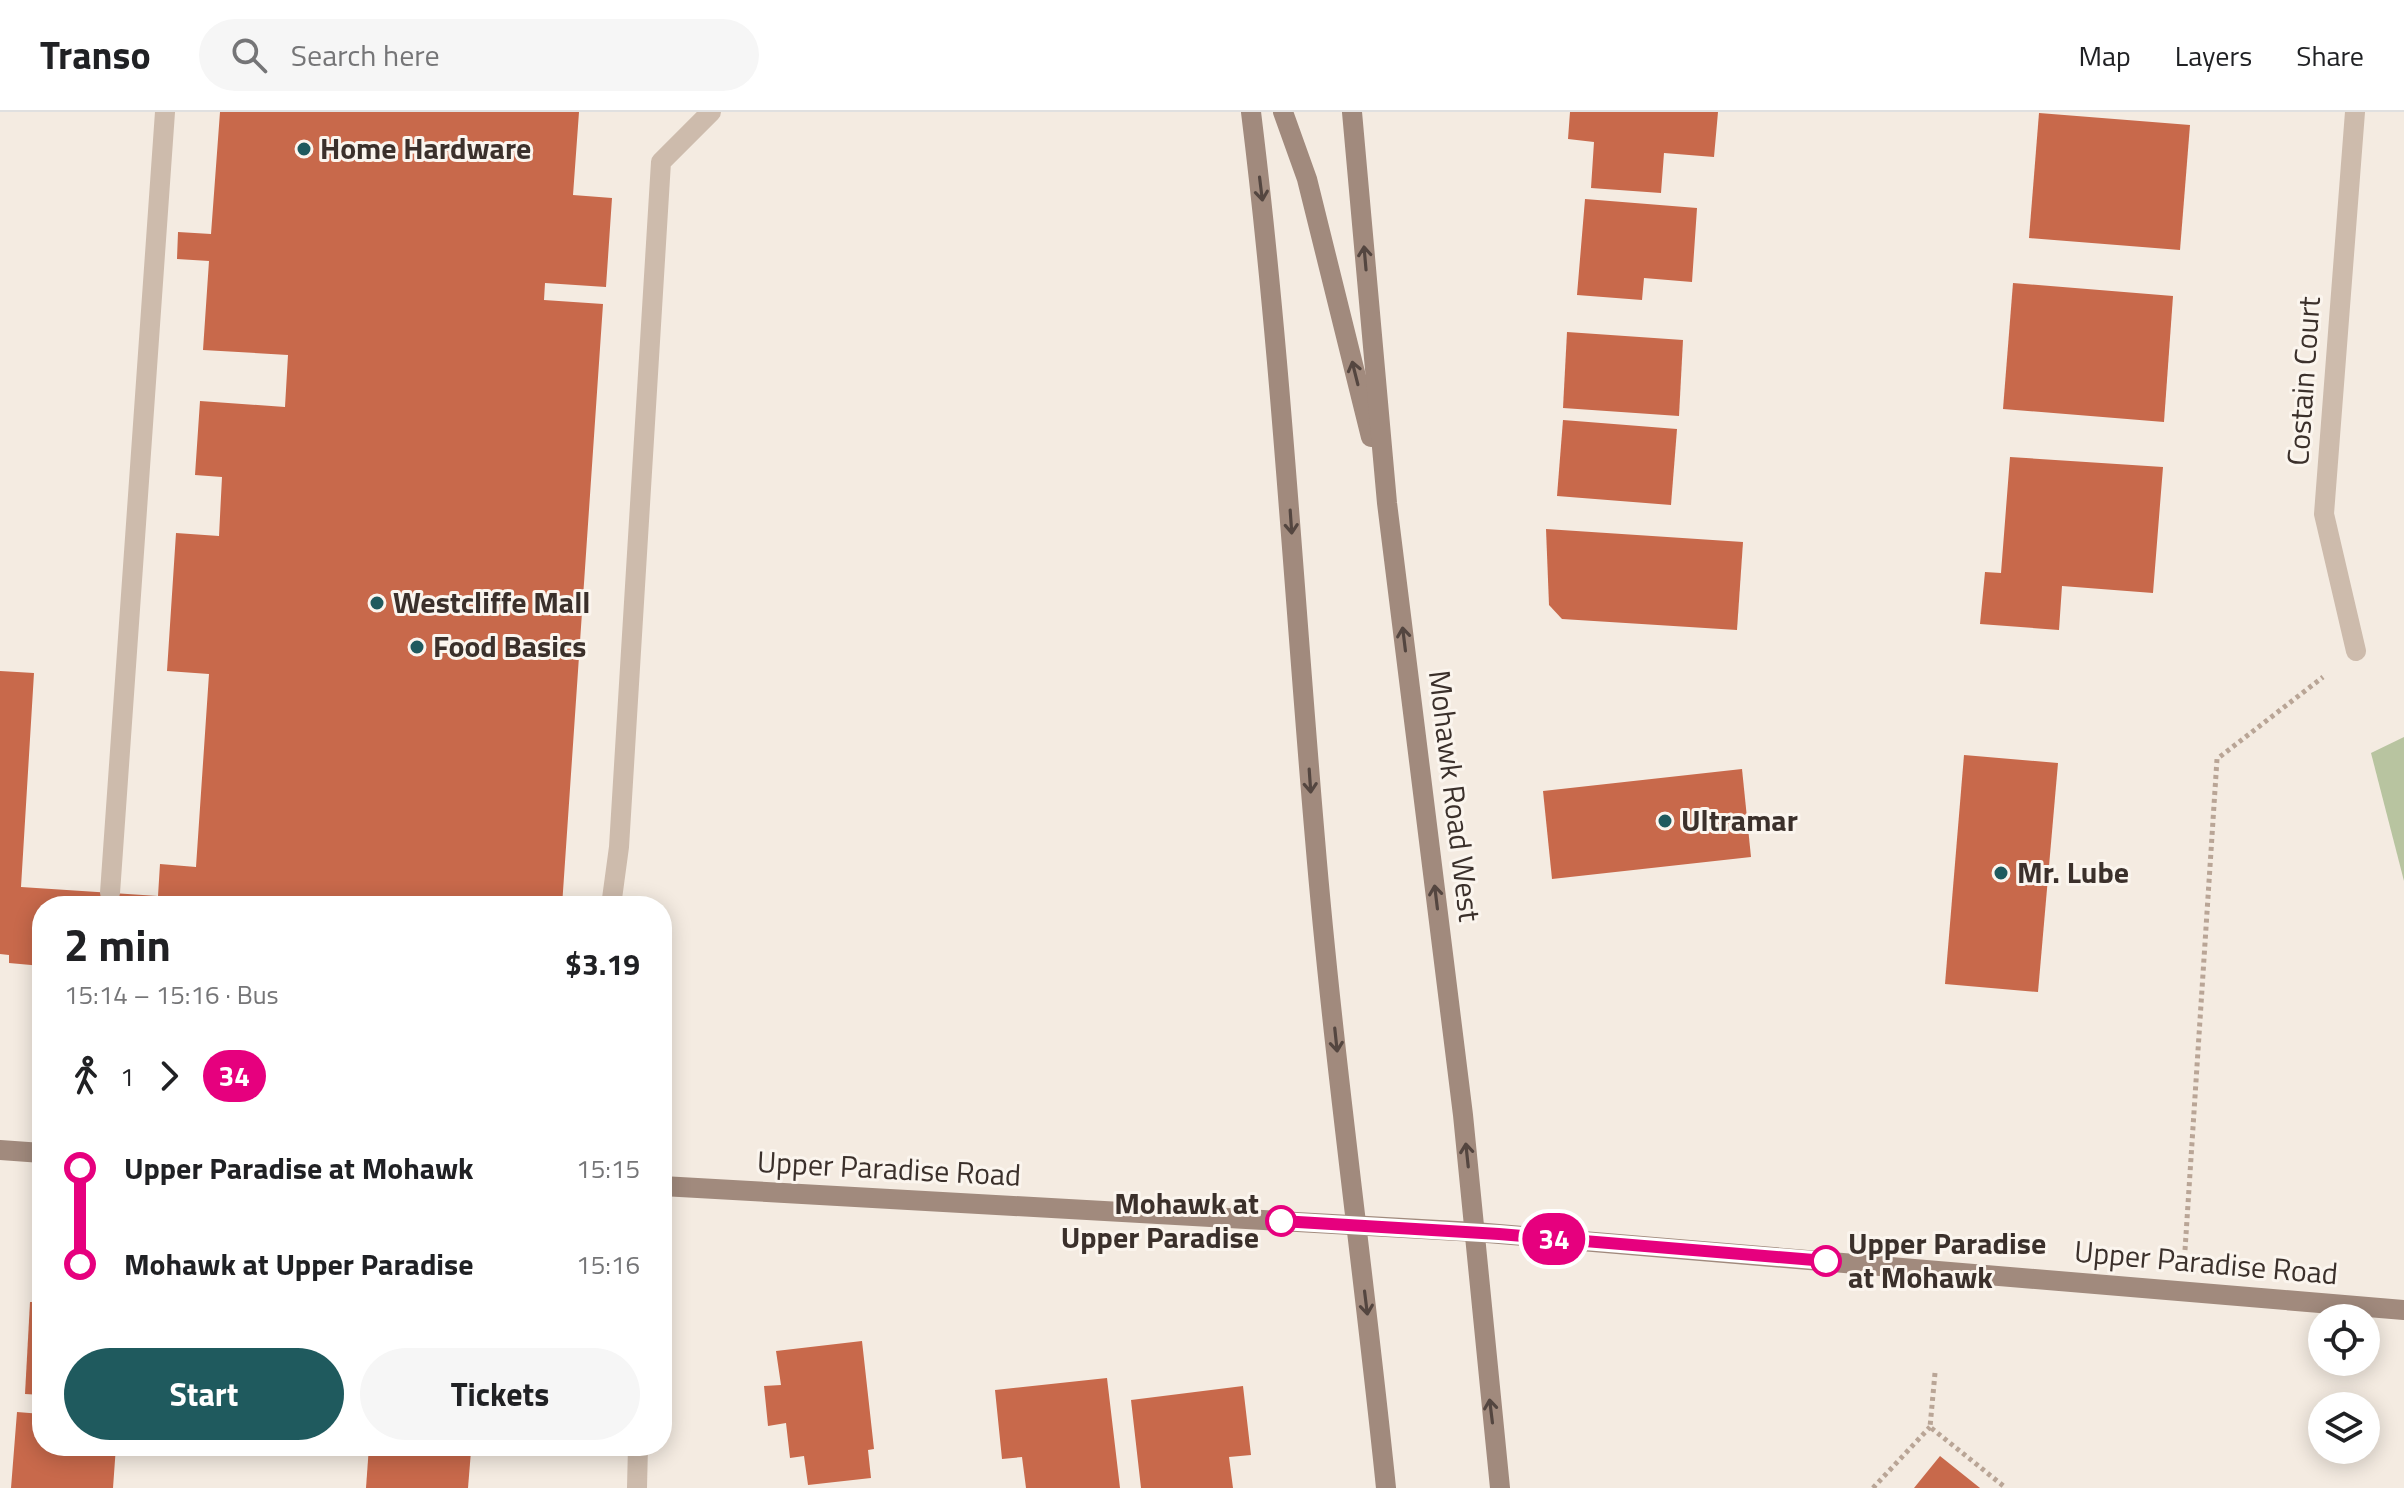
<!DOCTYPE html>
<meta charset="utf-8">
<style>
body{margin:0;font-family:"Titillium Web",sans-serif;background:#f6f6f6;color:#202124;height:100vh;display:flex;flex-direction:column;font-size:30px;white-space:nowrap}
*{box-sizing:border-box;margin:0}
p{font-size:26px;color:#757577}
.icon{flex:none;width:44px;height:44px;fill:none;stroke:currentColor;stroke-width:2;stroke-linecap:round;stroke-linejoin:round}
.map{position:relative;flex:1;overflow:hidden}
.panel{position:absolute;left:32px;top:784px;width:640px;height:560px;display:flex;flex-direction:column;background:#fff;border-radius:32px;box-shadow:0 4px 20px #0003}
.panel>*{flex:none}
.badge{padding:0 16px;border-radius:26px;font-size:28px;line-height:52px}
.tools{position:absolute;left:2308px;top:1192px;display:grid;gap:16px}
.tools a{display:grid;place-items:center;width:72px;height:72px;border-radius:50%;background:#fff;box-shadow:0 4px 20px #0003;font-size:40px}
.map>.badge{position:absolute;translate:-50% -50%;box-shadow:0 0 0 4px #fff}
.legs{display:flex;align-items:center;gap:12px;height:88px;padding:0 32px;font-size:26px}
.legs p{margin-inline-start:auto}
.summary{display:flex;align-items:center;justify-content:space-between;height:136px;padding:0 32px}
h1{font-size:44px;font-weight:700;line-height:60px}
.action{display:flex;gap:16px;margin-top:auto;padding:16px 32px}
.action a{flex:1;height:92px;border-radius:48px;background:#1f5a5e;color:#fff;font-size:32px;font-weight:700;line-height:92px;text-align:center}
.action a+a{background:#f6f6f6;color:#202124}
ul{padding:0 32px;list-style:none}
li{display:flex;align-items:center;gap:28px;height:96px;font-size:30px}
li i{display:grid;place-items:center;width:12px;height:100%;margin:0 10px;background:currentColor}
li i::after{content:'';width:20px;height:20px;margin:-10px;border:6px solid;border-radius:50%;background:#fff}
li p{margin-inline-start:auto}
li:first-child i{background:linear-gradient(#0000 50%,currentColor 0)}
li:last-child i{background:linear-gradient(currentColor 50%,#0000 0)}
header{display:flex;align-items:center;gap:48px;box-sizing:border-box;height:112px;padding:0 40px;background:#fff;border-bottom:2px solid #e0e0e0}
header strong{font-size:38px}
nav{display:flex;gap:44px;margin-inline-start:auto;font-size:28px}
.search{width:560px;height:72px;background:#f6f6f6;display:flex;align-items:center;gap:20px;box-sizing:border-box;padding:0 28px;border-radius:44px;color:#757577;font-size:30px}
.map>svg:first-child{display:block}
.green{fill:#b8c4a0}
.building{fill:#c8694b}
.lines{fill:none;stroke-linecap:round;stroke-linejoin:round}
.path{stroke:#b9a596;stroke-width:5;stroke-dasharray:4 4;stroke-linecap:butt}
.lane{stroke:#cdbbac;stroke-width:20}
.street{stroke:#cdbbac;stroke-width:20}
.secondary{stroke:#a18a7d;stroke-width:20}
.oneway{stroke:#544640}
.line-1-casing{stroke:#fff;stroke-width:18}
.line-1{stroke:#e6007e;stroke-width:12}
.poi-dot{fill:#1f5a5e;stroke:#fbf5ee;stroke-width:3}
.stop-1-dot{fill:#fff;stroke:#e6007e;stroke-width:4}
.labels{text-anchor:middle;stroke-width:6;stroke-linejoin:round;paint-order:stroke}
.poi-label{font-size:30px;font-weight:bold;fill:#3b302b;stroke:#fbf5ee;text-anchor:start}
.street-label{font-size:30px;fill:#3b302b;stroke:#fbf5ee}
.stop-label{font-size:30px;font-weight:bold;fill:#3b302b;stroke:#fbf5ee;text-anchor:end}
</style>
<header>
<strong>Transo</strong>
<div class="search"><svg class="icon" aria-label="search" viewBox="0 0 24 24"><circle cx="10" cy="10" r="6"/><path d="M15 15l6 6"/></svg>Search here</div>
<nav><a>Map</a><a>Layers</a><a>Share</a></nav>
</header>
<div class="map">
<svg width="2404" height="1376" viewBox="0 0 2404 1376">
<rect width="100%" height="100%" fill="#f4ebe1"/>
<path class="green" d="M 2404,625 L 2404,769 L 2371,641 Z"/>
<g class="building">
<path d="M 220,0 L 579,0 L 573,83 L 612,86 L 606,175 L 545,171 L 544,188 L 603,192 L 562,794 L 42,794 L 42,854 L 9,851 L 9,843 L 0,842 L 0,559 L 34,561 L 21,775 L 158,784 L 160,752 L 196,755 L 209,562 L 167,559 L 176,421 L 219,424 L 222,365 L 195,363 L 200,289 L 285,295 L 288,243 L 203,238 L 209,149 L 177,147 L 178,120 L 211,122 Z"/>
<path d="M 1570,0 L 1718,0 L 1714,45 L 1664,41 L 1661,81 L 1591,76 L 1594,30 L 1568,27 Z"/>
<path d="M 2039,1 L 2190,13 L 2180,138 L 2029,126 Z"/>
<path d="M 1585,87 L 1697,96 L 1692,170 L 1644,166 L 1642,188 L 1577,183 Z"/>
<path d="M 2013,171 L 2173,184 L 2164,310 L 2003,297 Z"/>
<path d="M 1567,220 L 1683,228 L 1679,304 L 1563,296 Z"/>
<path d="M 1563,308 L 1677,317 L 1671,393 L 1557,384 Z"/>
<path d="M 2010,345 L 2163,355 L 2153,481 L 2062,474 L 2059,518 L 1980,512 L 1985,460 L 2001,461 Z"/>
<path d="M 1546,417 L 1743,430 L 1737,518 L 1562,507 L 1549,493 Z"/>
<path d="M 1964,643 L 2058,651 L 2038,880 L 1945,872 Z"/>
<path d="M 1742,657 L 1751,745 L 1552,767 L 1543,679 Z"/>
<path d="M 30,1190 L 42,1190 L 42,1283 L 25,1282 Z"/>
<path d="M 862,1229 L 874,1337 L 868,1338 L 871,1366 L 808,1373 L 804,1344 L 790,1346 L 786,1311 L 768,1314 L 764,1274 L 781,1273 L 776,1239 Z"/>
<path d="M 1107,1266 L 1120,1376 L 1026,1376 L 1022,1345 L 1002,1347 L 995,1278 Z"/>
<path d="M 1243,1274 L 1251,1343 L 1229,1345 L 1233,1376 L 1141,1376 L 1131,1288 Z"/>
<path d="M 17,1300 L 42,1302 L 42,1334 L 116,1334 L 113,1376 L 11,1376 Z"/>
<path d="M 369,1334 L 471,1339 L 468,1376 L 366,1376 Z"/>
<path d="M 1940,1344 L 1980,1376 L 1914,1376 Z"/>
</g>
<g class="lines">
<g class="path">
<path d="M 2185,1138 L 2217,647 L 2323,565"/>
<path d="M 1935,1261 L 1930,1315 L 2006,1376"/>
<path d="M 1873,1376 L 1930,1315"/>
</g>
<g class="lane">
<path d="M 110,781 L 165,0"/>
<path d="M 611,794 L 619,735 L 661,50 L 711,0"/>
</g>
<g class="street">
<path d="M 2355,0 L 2324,402 L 2356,539"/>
<path d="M 637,1376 L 638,1334"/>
</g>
<g class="secondary">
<path d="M 1251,0 C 1281,242 1294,484 1315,727 C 1333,944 1364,1160 1386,1376"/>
<path d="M 1283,0 L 1307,67 L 1371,325"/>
<path d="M 1352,0 L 1387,391 L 1463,1003 L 1500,1376"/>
<path d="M 0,1038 L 42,1041"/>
<path d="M 662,1074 L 1475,1120 L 2404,1198"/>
</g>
</g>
<defs><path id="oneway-shaft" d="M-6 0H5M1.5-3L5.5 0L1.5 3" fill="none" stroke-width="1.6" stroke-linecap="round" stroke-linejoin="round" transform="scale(2)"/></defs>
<g class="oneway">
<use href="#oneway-shaft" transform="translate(1261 77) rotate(83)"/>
<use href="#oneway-shaft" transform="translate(1365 146) rotate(-95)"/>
<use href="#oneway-shaft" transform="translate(1355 261) rotate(-104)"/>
<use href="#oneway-shaft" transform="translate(1291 410) rotate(86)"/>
<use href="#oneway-shaft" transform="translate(1404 527) rotate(-97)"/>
<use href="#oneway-shaft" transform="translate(1310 669) rotate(86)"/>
<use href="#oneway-shaft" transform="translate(1436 785) rotate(-97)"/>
<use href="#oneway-shaft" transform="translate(1336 928) rotate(84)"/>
<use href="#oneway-shaft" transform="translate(1467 1043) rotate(-96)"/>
<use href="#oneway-shaft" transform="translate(1366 1191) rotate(83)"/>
<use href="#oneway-shaft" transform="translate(1491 1299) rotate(-97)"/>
</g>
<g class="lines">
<defs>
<path id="line-1" d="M 1281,1109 L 1499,1122 L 1826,1149"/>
</defs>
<use href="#line-1" class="line-1-casing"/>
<use href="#line-1" class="line-1"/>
</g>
<g class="poi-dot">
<circle cx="304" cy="37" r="8"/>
<circle cx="377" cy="491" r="8"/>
<circle cx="417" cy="535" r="8"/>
<circle cx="1665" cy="709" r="8"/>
<circle cx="2001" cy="761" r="8"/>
</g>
<g class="stop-1-dot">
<circle cx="1281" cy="1109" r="14"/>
<circle cx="1826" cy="1149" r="14"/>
</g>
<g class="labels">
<g class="poi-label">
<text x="320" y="47">Home Hardware</text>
<text x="393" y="501">Westcliffe Mall</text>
<text x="433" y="545">Food Basics</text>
<text x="1681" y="719">Ultramar</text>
<text x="2017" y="771">Mr. Lube</text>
</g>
<g class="street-label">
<text transform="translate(2304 269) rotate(-86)" y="10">Costain Court</text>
<text transform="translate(1454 684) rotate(83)" y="10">Mohawk Road West</text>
<text transform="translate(889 1057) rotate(3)" y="10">Upper Paradise Road</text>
<text transform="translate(2206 1151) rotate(5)" y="10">Upper Paradise Road</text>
</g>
<g class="stop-label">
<text x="1259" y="1102">Mohawk at<tspan x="1259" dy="34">Upper Paradise</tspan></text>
<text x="1848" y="1142" text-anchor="start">Upper Paradise<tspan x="1848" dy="34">at Mohawk</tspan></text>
</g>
</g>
</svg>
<div class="tools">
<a><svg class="icon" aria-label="locate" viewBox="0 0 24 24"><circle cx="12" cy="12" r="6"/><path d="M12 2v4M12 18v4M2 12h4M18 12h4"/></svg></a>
<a><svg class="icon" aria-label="layers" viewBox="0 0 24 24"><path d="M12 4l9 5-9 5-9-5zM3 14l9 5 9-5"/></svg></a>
</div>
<b class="badge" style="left:1554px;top:1127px;background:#e6007e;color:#fff">34</b>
<section class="panel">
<div class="summary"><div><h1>2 min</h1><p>15:14 – 15:16 · Bus</p></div><b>$3.19</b></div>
<div class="legs"><svg class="icon" aria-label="walk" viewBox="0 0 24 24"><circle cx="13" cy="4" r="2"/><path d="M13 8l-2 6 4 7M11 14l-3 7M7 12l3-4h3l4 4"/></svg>1<svg class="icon" aria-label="forward" viewBox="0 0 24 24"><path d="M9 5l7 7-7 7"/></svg><b class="badge" style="background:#e6007e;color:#fff">34</b></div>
<ul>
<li><i style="color:#e6007e"></i><b>Upper Paradise at Mohawk</b><p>15:15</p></li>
<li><i style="color:#e6007e"></i><b>Mohawk at Upper Paradise</b><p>15:16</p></li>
</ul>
<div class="action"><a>Start</a><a>Tickets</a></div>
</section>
</div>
